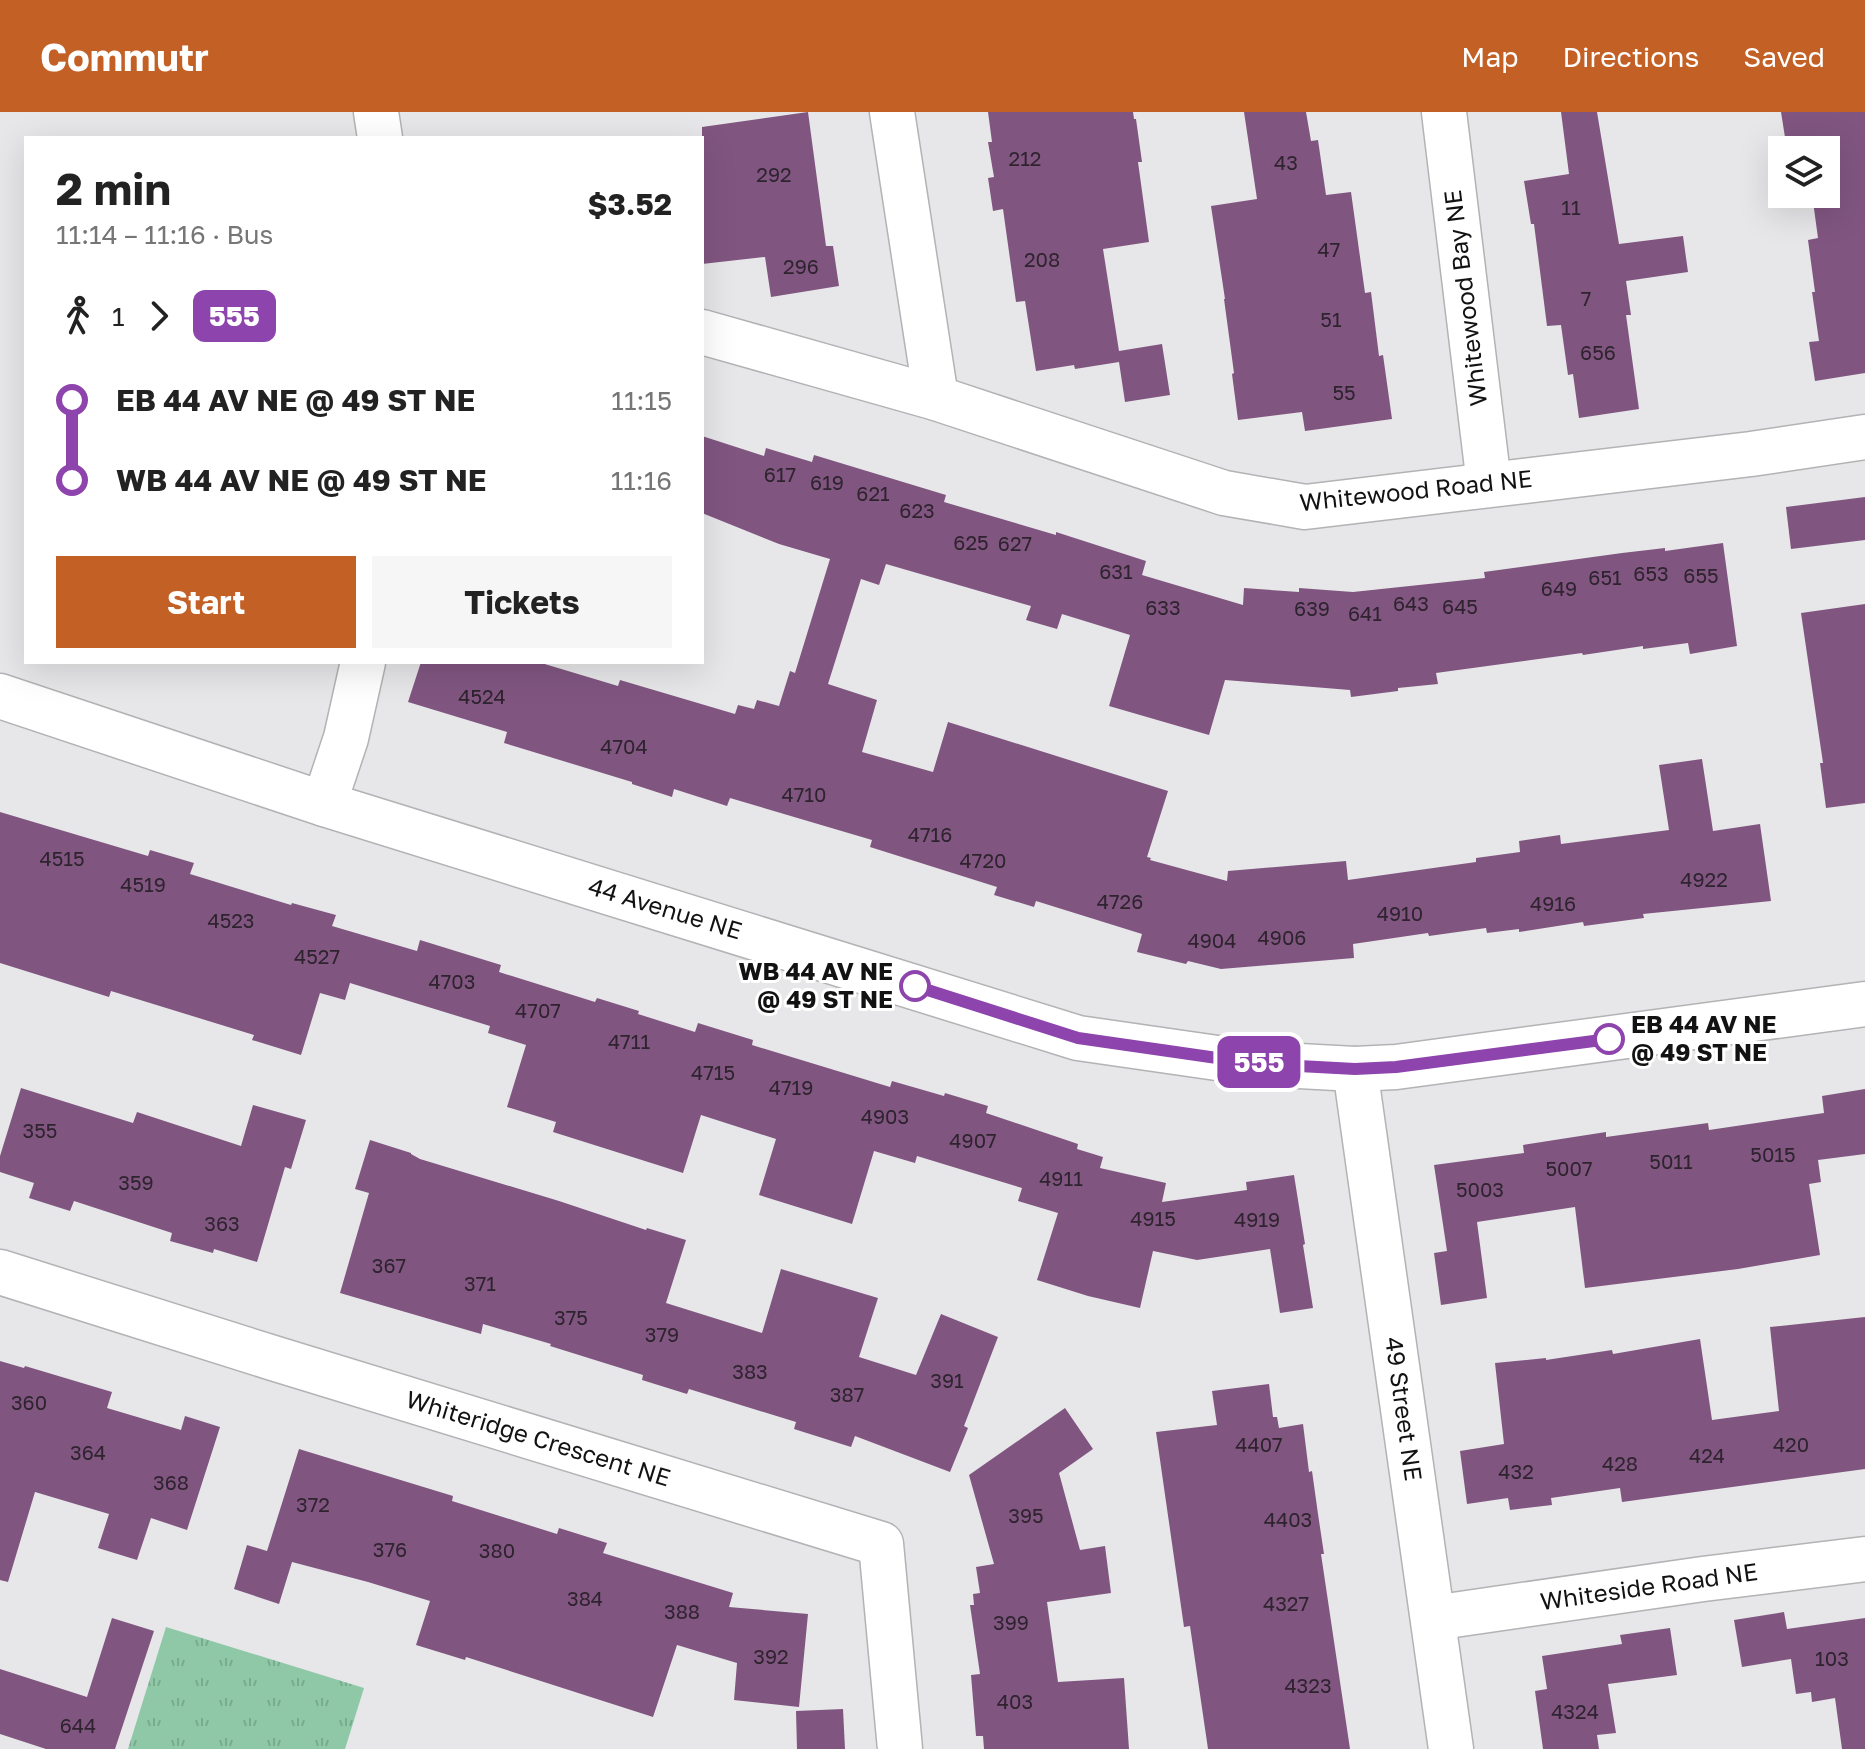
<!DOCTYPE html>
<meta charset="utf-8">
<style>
body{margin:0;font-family:"Golos Text",sans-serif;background:#f6f6f6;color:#222;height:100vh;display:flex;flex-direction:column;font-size:30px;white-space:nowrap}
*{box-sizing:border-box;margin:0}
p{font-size:26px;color:#767676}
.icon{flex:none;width:44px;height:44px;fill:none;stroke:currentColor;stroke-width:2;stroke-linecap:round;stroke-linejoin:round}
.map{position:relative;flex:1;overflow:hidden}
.panel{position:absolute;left:24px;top:24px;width:680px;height:528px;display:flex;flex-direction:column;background:#fff;border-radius:0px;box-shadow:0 8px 32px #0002}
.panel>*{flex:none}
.badge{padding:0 16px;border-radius:12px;font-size:28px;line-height:52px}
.tools{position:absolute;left:1768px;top:24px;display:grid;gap:16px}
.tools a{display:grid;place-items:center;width:72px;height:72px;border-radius:0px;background:#fff;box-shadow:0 8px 32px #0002;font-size:40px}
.map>.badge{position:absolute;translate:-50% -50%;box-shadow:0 0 0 4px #fff}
.legs{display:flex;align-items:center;gap:12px;height:88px;padding:0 32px;font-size:26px}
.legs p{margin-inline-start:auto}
.head{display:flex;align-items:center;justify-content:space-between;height:136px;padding:0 32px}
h1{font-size:44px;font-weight:700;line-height:60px}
.cta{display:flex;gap:16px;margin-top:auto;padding:16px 32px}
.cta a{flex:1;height:92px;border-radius:0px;background:#c26025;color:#fff;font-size:32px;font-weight:700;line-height:92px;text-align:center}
.cta a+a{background:#f6f6f6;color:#222}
ul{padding:0 32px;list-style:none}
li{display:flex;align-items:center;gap:28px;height:80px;font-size:30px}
li i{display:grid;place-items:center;width:12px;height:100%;margin:0 10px;background:currentColor}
li i::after{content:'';width:20px;height:20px;margin:-10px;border:6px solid;border-radius:50%;background:#fff}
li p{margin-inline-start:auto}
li:first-child i{background:linear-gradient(#0000 50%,currentColor 0)}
li:last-child i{background:linear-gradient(currentColor 50%,#0000 0)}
header{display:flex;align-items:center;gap:48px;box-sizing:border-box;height:112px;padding:0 40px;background:#c26025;color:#fff}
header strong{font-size:38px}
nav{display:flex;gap:44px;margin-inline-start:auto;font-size:28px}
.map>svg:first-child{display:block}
.park{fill:url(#park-tufts)}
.building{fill:#805681}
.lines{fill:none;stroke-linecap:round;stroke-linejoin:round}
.street-casing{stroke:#b3b3b5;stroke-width:47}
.secondary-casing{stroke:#b3b3b5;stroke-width:47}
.street{stroke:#fff;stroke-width:44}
.secondary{stroke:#fff;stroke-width:44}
.line-1-casing{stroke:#fff;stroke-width:18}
.line-1{stroke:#8e44ad;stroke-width:12}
.stop-1-dot{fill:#fff;stroke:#8e44ad;stroke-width:4}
.labels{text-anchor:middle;stroke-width:6;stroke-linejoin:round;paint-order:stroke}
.number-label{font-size:20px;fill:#2e232e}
.street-label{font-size:24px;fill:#121212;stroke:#fff}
.stop-label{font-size:24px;font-weight:bold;fill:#121212;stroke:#fff;text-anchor:end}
</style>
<header>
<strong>Commutr</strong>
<nav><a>Map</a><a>Directions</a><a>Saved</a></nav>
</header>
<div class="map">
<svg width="1865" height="1637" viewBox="0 0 1865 1637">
<defs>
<pattern id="park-tufts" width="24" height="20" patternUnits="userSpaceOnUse" patternTransform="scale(2)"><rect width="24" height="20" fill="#8ec8a6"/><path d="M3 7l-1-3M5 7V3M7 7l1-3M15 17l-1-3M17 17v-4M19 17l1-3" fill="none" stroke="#79ab8e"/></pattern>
</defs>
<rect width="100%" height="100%" fill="#e7e7e9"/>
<path class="park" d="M 166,1515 L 364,1576 L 345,1637 L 128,1637 Z"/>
<g class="building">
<path d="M 808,0 L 826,134 L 833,134 L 839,174 L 771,185 L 765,145 L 702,152 L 702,15 Z"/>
<path d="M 988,0 L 1133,0 L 1134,7 L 1136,7 L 1142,50 L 1138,50 L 1149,130 L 1103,137 L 1119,239 L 1162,232 L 1170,283 L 1125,290 L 1119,250 L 1075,257 L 1074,253 L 1036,259 L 1025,189 L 1016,190 L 1003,97 L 993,99 L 988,66 L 994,65 L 988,30 L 992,30 Z"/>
<path d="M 1244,0 L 1306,0 L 1311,29 L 1318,28 L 1326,83 L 1351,80 L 1365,181 L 1371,180 L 1379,244 L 1383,243 L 1392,307 L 1305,319 L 1302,300 L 1238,308 L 1232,262 L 1234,261 L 1224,187 L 1225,187 L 1211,94 L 1257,87 Z"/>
<path d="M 1561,0 L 1597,0 L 1619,132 L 1683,124 L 1688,160 L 1626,169 L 1631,203 L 1626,203 L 1639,297 L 1579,306 L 1573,262 L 1568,263 L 1561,213 L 1547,214 L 1534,112 L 1531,112 L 1524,69 L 1569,62 Z"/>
<path d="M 1781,0 L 1865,0 L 1865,261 L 1815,269 L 1809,230 L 1819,229 L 1812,180 L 1815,180 L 1808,128 L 1818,126 L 1812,82 L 1826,82 L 1826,38 L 1787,38 Z"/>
<path d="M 702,324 L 764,344 L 766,336 L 812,350 L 814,343 L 946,383 L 944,390 L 1056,423 L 1056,420 L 1146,449 L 1142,463 L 1243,493 L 1244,476 L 1299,480 L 1299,476 L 1353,480 L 1485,466 L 1484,460 L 1622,441 L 1665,436 L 1665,439 L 1723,431 L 1737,534 L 1690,542 L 1688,531 L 1643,537 L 1643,534 L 1583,543 L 1582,541 L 1436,561 L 1438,572 L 1398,576 L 1398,579 L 1351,585 L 1350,578 L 1225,568 L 1209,623 L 1109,594 L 1130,523 L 1062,502 L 1057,517 L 1026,508 L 1031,494 L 886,452 L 879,473 L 861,467 L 828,572 L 877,588 L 862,640 L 933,660 L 948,610 L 1168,679 L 1147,745 L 1151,746 L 1150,748 L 1227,769 L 1228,759 L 1346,749 L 1348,768 L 1476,750 L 1476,746 L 1520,740 L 1519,729 L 1560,723 L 1561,732 L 1669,718 L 1659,653 L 1702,647 L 1713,719 L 1760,712 L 1771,789 L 1643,802 L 1644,806 L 1584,814 L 1583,810 L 1519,820 L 1519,817 L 1487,821 L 1486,816 L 1429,824 L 1428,821 L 1353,832 L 1354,846 L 1221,857 L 1188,849 L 1186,852 L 1137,840 L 1142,822 L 1036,789 L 1034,795 L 994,783 L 997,775 L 870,735 L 872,728 L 730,686 L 727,694 L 674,677 L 672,685 L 632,672 L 632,670 L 504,631 L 507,620 L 408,590 L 421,550 L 538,550 L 618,574 L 620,568 L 735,602 L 738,593 L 754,597 L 757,588 L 779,594 L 790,559 L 795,561 L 830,447 L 779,432 L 702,401 Z"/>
<path d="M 1865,385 L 1865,428 L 1791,437 L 1786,395 Z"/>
<path d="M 1865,492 L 1865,691 L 1826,696 L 1820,651 L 1823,651 L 1801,501 Z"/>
<path d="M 0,700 L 148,744 L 150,738 L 194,751 L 190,762 L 291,793 L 292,791 L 336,803 L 332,814 L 417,839 L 420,828 L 501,853 L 499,860 L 595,890 L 597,886 L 639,899 L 638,902 L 695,920 L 698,911 L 753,928 L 752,933 L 890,975 L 892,969 L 944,984 L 945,981 L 988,994 L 986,1001 L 1078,1032 L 1077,1037 L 1103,1045 L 1100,1056 L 1166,1071 L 1162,1090 L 1247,1078 L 1246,1070 L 1294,1063 L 1305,1132 L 1303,1133 L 1313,1196 L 1280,1201 L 1270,1137 L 1197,1148 L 1153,1139 L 1140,1196 L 1088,1184 L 1037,1168 L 1058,1101 L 1018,1089 L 1022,1076 L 917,1044 L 915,1051 L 874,1039 L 852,1112 L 759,1083 L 776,1027 L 701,1003 L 683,1061 L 553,1020 L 556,1010 L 507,995 L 526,933 L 488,921 L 490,914 L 350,871 L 345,888 L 320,881 L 301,943 L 252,928 L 254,923 L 111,879 L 109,885 L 0,851 Z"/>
<path d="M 21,976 L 133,1011 L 137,1000 L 241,1034 L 253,993 L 306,1008 L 291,1057 L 285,1055 L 257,1150 L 214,1137 L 213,1141 L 170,1129 L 172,1121 L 74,1089 L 70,1099 L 29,1086 L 34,1071 L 0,1060 L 0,1044 Z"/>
<path d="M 1865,977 L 1865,1042 L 1818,1048 L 1821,1070 L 1809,1072 L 1820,1143 L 1738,1157 L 1585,1176 L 1575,1095 L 1477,1110 L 1487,1186 L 1441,1193 L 1434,1141 L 1447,1139 L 1434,1053 L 1524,1041 L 1523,1033 L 1606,1020 L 1606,1025 L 1708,1011 L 1709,1018 L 1824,1001 L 1822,984 Z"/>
<path d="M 370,1028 L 411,1041 L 411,1042 L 420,1047 L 559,1089 L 646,1118 L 647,1116 L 686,1128 L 666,1191 L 762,1221 L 781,1157 L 878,1186 L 859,1245 L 916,1263 L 941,1202 L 998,1225 L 964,1314 L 968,1316 L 950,1360 L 855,1324 L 851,1335 L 794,1317 L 796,1310 L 689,1277 L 687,1282 L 642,1268 L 643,1263 L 550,1234 L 551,1232 L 483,1212 L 481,1222 L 340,1181 L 369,1081 L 355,1077 Z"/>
<path d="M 1865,1205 L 1865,1357 L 1622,1390 L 1620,1376 L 1551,1386 L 1552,1393 L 1510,1398 L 1508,1386 L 1467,1392 L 1460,1339 L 1504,1332 L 1495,1251 L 1546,1246 L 1546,1248 L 1612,1238 L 1613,1242 L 1700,1227 L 1712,1308 L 1779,1299 L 1770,1215 Z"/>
<path d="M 0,1249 L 24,1256 L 25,1254 L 112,1280 L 107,1296 L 181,1318 L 185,1304 L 220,1315 L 187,1418 L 151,1406 L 137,1448 L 98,1436 L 109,1402 L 35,1380 L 8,1470 L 0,1468 Z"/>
<path d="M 1269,1272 L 1273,1305 L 1277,1305 L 1279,1316 L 1303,1312 L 1309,1360 L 1312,1359 L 1318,1402 L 1324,1442 L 1321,1442 L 1350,1637 L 1208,1637 L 1190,1514 L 1184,1515 L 1156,1320 L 1217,1313 L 1212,1279 Z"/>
<path d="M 1065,1296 L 1093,1337 L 1059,1361 L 1080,1438 L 1105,1434 L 1111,1481 L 1047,1490 L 1058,1570 L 1124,1566 L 1129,1637 L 984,1637 L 983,1624 L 976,1624 L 971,1563 L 980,1562 L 970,1493 L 974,1493 L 973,1482 L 980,1481 L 976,1455 L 994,1452 L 969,1363 Z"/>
<path d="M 299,1337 L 453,1384 L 452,1389 L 557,1422 L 559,1416 L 607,1431 L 603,1441 L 733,1481 L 729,1495 L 808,1502 L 799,1595 L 734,1588 L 737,1551 L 677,1533 L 653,1605 L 466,1545 L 465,1548 L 416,1533 L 430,1489 L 368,1470 L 292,1450 L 279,1492 L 234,1477 L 247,1433 L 267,1439 Z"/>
<path d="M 1784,1500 L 1787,1517 L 1865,1506 L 1865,1637 L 1842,1637 L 1835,1586 L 1812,1590 L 1811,1580 L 1796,1582 L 1791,1547 L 1742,1555 L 1734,1508 Z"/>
<path d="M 112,1506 L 154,1519 L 115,1637 L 46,1637 L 0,1622 L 0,1557 L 87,1585 Z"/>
<path d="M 1670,1516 L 1677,1563 L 1608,1572 L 1616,1621 L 1597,1623 L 1599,1637 L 1543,1637 L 1535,1579 L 1547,1577 L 1542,1544 L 1622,1532 L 1620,1523 Z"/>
<path d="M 843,1597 L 845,1637 L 797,1637 L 796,1599 Z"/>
</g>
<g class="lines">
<defs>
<g id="street">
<path d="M 376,0 L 380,26"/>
<path d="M 892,0 L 936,286"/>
<path d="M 1444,0 L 1489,372"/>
<path d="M 702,220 L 936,286 L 1224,381 L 1305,395 L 1751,342 L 1865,325"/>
<path d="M 324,692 L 346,626 L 363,550"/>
<path d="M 1355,957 L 1451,1637"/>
<path d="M 0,1160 L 273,1246 L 881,1432 L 900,1637"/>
<path d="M 1433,1506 L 1703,1467 L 1865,1447"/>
</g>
<path id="secondary" d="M 0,584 L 324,692 L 1078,926 L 1217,946 L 1299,954 L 1355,957 L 1396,955 L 1865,892"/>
</defs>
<use href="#street" class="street-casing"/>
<use href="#secondary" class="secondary-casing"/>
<use href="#street" class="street"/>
<use href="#secondary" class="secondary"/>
</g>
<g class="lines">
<defs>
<path id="line-1" d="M 915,874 L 1078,926 L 1217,946 L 1299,954 L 1355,957 L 1396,955 L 1609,927"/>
</defs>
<use href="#line-1" class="line-1-casing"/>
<use href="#line-1" class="line-1"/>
</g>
<g class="stop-1-dot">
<circle cx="915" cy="874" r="14"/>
<circle cx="1609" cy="927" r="14"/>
</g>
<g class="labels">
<g class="number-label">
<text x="1025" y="54">212</text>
<text x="1286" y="58">43</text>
<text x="774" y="70">292</text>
<text x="1571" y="103">11</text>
<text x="1329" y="145">47</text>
<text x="1042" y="155">208</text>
<text x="801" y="162">296</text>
<text x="1586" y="194">7</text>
<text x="1331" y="215">51</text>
<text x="1598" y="248">656</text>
<text x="1344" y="288">55</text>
<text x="780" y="370">617</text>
<text x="827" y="378">619</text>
<text x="873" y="389">621</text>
<text x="917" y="406">623</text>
<text x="971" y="438">625</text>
<text x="1015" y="439">627</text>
<text x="1116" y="467">631</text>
<text x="1651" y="469">653</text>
<text x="1701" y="471">655</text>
<text x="1605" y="473">651</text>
<text x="1559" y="484">649</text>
<text x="1411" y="499">643</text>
<text x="1460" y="502">645</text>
<text x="1163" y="503">633</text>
<text x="1312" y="504">639</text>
<text x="1365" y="509">641</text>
<text x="482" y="592">4524</text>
<text x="624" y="642">4704</text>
<text x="804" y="690">4710</text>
<text x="930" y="730">4716</text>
<text x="62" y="754">4515</text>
<text x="983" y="756">4720</text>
<text x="1704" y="775">4922</text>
<text x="143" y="780">4519</text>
<text x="1120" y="797">4726</text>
<text x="1553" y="799">4916</text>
<text x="1400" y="809">4910</text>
<text x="231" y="816">4523</text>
<text x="1282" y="833">4906</text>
<text x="1212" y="836">4904</text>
<text x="317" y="852">4527</text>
<text x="452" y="877">4703</text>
<text x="538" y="906">4707</text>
<text x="629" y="937">4711</text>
<text x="713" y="968">4715</text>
<text x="791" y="983">4719</text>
<text x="885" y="1012">4903</text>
<text x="40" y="1026">355</text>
<text x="973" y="1036">4907</text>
<text x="1773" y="1050">5015</text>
<text x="1671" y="1057">5011</text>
<text x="1569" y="1064">5007</text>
<text x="1061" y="1074">4911</text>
<text x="136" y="1078">359</text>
<text x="1480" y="1085">5003</text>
<text x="1153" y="1114">4915</text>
<text x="1257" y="1115">4919</text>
<text x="222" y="1119">363</text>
<text x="389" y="1161">367</text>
<text x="480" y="1179">371</text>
<text x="571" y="1213">375</text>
<text x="662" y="1230">379</text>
<text x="750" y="1267">383</text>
<text x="947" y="1276">391</text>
<text x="847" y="1290">387</text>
<text x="29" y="1298">360</text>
<text x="1259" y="1340">4407</text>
<text x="1791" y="1340">420</text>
<text x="88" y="1348">364</text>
<text x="1707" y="1351">424</text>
<text x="1620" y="1359">428</text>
<text x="1516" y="1367">432</text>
<text x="171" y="1378">368</text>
<text x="313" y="1400">372</text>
<text x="1026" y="1411">395</text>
<text x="1288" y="1415">4403</text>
<text x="390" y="1445">376</text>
<text x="497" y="1446">380</text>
<text x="585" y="1494">384</text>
<text x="1286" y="1499">4327</text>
<text x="682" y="1507">388</text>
<text x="1011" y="1518">399</text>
<text x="771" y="1552">392</text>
<text x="1832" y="1554">103</text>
<text x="1308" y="1581">4323</text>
<text x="1015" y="1597">403</text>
<text x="1575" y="1607">4324</text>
<text x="78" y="1621">644</text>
</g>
<g class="street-label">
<text transform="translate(1466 186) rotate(-97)" y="8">Whitewood Bay NE</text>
<text transform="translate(1416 379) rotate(-6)" y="8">Whitewood Road NE</text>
<text transform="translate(665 797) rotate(17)" y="8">44 Avenue NE</text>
<text transform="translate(1403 1297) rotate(82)" y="8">49 Street NE</text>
<text transform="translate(538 1327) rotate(17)" y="8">Whiteridge Crescent NE</text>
<text transform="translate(1649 1475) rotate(-8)" y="8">Whiteside Road NE</text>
</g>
<g class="stop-label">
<text x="893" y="868">WB 44 AV NE<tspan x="893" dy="28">@ 49 ST NE</tspan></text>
<text x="1631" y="921" text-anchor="start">EB 44 AV NE<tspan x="1631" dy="28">@ 49 ST NE</tspan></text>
</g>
</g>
</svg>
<div class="tools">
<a><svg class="icon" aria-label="layers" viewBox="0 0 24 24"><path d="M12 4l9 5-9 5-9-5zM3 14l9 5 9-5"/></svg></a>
</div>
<b class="badge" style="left:1259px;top:950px;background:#8e44ad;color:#fff">555</b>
<section class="panel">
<div class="head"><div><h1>2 min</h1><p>11:14 – 11:16 · Bus</p></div><b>$3.52</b></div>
<div class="legs"><svg class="icon" aria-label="walk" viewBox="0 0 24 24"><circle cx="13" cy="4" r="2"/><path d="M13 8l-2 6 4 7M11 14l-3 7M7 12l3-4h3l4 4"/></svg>1<svg class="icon" aria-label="forward" viewBox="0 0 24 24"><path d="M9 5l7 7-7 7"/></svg><b class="badge" style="background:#8e44ad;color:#fff">555</b></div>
<ul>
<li><i style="color:#8e44ad"></i><b>EB 44 AV NE @ 49 ST NE</b><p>11:15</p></li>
<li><i style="color:#8e44ad"></i><b>WB 44 AV NE @ 49 ST NE</b><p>11:16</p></li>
</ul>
<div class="cta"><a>Start</a><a>Tickets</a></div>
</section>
</div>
